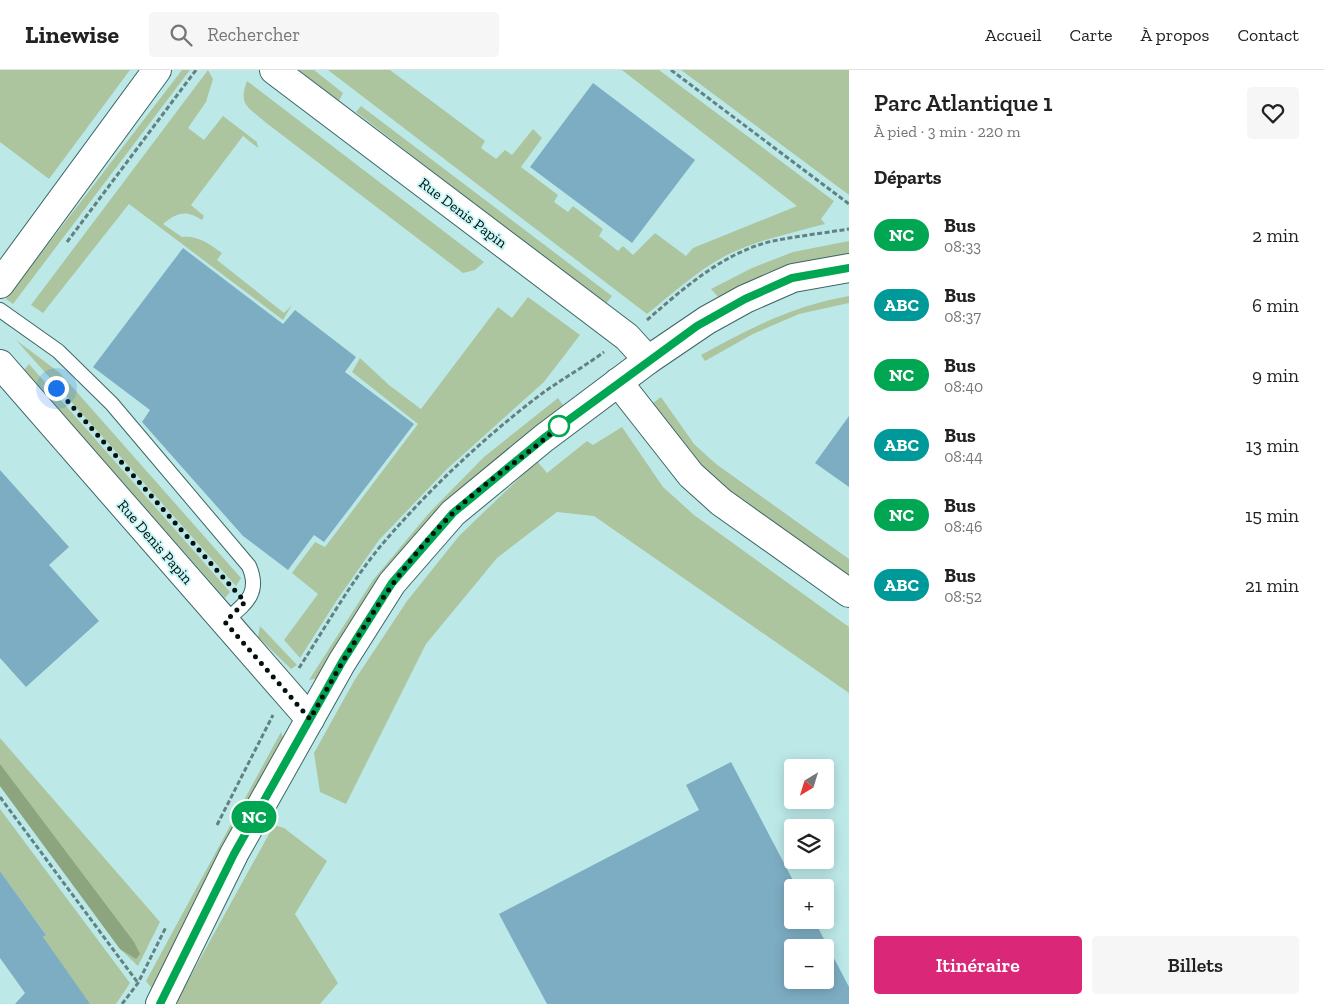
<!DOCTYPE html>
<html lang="fr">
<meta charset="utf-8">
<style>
body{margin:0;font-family:"Zilla Slab",serif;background:#f6f6f6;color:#222;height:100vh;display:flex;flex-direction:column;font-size:19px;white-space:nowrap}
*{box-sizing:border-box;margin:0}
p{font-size:16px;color:#767676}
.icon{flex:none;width:28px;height:28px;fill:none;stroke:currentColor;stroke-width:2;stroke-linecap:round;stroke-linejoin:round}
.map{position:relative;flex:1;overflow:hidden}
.sheet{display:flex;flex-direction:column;background:#fff;width:475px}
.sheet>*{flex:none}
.badge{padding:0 10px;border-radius:16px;font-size:18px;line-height:32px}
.needle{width:32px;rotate:218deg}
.buttons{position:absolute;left:784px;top:689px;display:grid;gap:10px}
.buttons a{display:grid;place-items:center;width:50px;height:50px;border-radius:5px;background:#fff;box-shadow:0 2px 12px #0003;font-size:25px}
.you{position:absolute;width:25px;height:25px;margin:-12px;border:4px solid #fff;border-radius:50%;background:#1a73e8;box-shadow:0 0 0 8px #1a73e833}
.map>.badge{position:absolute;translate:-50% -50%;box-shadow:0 0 0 2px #fff}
h2{padding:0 25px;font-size:19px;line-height:45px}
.round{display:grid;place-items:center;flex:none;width:52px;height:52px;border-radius:5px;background:#f6f6f6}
.head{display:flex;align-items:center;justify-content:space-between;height:85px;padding:0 25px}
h1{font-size:24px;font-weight:600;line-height:38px}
.action{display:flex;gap:10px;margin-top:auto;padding:10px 25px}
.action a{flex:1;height:58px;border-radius:5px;background:#db2777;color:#fff;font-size:20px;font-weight:600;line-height:58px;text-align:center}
.action a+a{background:#f6f6f6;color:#222}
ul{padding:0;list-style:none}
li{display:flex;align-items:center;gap:15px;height:70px;padding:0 25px}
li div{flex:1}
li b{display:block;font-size:19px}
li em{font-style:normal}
li .badge{min-width:55px;font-weight:700;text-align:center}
header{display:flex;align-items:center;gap:30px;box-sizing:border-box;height:70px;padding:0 25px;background:#fff;border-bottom:1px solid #e0e0e0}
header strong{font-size:24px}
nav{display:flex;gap:28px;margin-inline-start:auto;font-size:18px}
.search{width:350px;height:45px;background:#f6f6f6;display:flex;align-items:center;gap:12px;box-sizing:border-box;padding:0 18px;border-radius:5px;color:#767676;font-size:19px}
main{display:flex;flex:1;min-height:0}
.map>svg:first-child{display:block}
.green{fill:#adc59f}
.forest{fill:#8da57f}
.building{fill:#7dadc3;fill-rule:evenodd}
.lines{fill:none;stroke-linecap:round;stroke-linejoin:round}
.service-casing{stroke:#3c6666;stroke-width:16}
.minor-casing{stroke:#3c6666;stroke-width:30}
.path{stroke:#638180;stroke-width:3;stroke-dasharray:5 2.5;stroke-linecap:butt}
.service{stroke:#fff;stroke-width:14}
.minor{stroke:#fff;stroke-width:28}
.line-casing{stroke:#fff;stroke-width:11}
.line{stroke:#00a651;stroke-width:8}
.walk{stroke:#021010;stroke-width:5;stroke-dasharray:0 9}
.stop-dot{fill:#fff;stroke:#00a651;stroke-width:2.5}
.labels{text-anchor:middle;stroke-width:4;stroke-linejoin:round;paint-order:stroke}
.street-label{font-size:15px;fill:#021010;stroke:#c9f6f6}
</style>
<header>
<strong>Linewise</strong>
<div class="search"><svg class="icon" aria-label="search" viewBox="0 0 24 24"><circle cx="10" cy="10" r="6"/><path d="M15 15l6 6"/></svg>Rechercher</div>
<nav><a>Accueil</a><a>Carte</a><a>À propos</a><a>Contact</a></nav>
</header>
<main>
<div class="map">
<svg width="849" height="934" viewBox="0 0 849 934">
<rect width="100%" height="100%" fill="#bce9e8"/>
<g class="green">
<path d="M 0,0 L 130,0 L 49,109 L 0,72 Z"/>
<path d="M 182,0 L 190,0 L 13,234 L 6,229 Z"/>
<path d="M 208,0 L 213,9 L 206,32 L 188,58 L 204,70 L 223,46 L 257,72 L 258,78 L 243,66 L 191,135 L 204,146 L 202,150 C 186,140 178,142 163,154 L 182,167 C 198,165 209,174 222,183 L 217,190 L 284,243 L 292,235 L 283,250 L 129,134 L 43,243 L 31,235 Z"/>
<path d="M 299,0 L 314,0 L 343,23 L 339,31 Z"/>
<path d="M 328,0 L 390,0 L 485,71 L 481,78 L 496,89 L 505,80 L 512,85 L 533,59 L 542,68 L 521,97 L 558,125 L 554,132 L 568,142 L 573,136 L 603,159 L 599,166 L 618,181 L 623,176 L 633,185 L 655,163 L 686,186 L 693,178 L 797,136 L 622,0 L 659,0 L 834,131 L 821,149 L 825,154 C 792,163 756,170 725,186 C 697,201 672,224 647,244 Z"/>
<path d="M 681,0 L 849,0 L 849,125 Z"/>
<path d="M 247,11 L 484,192 L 475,200 L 463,203 L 265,52 C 248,37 238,35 247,11 Z"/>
<path d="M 361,36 L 612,226 L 605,235 L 356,42 Z"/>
<path d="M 849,171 L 849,184 L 794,194 L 761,207 L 719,228 L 711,219 L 752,198 L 793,182 Z"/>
<path d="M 849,226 L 849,233 L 799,244 L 753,264 L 705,291 L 701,285 C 748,259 795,235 849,226 Z"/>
<path d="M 528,227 L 580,265 L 544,312 L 447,399 L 379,470 L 337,530 L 300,588 L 284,570 L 318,524 L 292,503 L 315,472 L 325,477 L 418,354 L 352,302 L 360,288 L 389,315 L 421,339 L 498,237 L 512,248 Z"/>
<path d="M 16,270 L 60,303 L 241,508 L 236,516 Z"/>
<path d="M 29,294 L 230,522 L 225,528 L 24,300 Z"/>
<path d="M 661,327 L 694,374 L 716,394 L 849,489 L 849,508 L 710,409 L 675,369 L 653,333 Z"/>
<path d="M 558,328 L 565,338 L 324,607 L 309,610 L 373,510 L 429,443 L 484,387 Z"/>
<path d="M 622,357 L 663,417 L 694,445 L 849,557 L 849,623 L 594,446 L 557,442 L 497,488 L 426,574 L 346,734 L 320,722 L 314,683 L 354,611 L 407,531 L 459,466 L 537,391 L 547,403 L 587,371 L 593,375 Z"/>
<path d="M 260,556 L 297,595 L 291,599 L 258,567 Z"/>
<path d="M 281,662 L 286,676 L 154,921 L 146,911 Z"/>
<path d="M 0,668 L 160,852 L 138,896 L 120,879 L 0,716 Z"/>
<path d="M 0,739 L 130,913 L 116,934 L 78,934 L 43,867 L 46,865 L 0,801 Z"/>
<path d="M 274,755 L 284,758 L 327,791 L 295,844 L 338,913 L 320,934 L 177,934 L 179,927 Z"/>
</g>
<path class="forest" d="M 0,694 L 134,872 L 140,884 L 136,889 L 120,879 L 0,716 Z"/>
<g class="building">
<path d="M 593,13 L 695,90 L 632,173 L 530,97 Z"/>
<path d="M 183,178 L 283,254 L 295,240 L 356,287 L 345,302 L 414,354 L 324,472 L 314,465 L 288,500 L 243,466 L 142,352 L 150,340 L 93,297 Z"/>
<path d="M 849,346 L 849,417 L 815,393 Z"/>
<path d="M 0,400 L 69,477 L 49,495 L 99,551 L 26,617 L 0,588 Z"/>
<path d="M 731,692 L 797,818 L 792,818 L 792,850 L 814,850 L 849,917 L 849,934 L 547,934 L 499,844 L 699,740 L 686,715 ZM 792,878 L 825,878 L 825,910 L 792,910 Z"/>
<path d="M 0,801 L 46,865 L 43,867 L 90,934 L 15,934 L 25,923 L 0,888 Z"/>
</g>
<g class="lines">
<defs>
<path id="service" d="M 0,240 L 58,281 L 112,334 L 249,496 C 261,524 245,534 225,551"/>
<g id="minor">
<path d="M 274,0 L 627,267 L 648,290"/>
<path d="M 0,214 L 157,0"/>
<path d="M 0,294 L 310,649"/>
<path d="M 618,312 L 691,405 L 721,432 L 849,523"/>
<path d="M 160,934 L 234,784 L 342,592 L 392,513 L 453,443 L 544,368 L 648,290 L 707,250 L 745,229 L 793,208 L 849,198"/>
</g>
</defs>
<use href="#service" class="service-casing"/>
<use href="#minor" class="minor-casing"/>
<g class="path">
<path d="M 671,0 L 849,134"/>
<path d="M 67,172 L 196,0"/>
<path d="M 647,250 C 684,218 724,182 773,171 C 798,166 824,163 849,159"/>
<path d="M 299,598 C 325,558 349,515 379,478 C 427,421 484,367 544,322 C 564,308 585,296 604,282"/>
<path d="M 0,727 L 138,913"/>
<path d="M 217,755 L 273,645"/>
<path d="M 122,934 L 138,913 L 166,857"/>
</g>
<use href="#service" class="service"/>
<use href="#minor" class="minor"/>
</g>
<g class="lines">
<defs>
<path id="line" d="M 160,934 L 234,784 L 342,592 L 392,513 L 453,443 L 544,368 L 697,256 L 745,229 L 792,208 L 849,198"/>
</defs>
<use href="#line" class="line-casing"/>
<use href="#line" class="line"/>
<path class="walk" d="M 56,318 L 245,532 L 225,552 L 310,649 C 351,576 393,502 453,443 C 485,411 526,387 559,356"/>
</g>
<circle class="stop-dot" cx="559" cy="356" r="10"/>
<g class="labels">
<g class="street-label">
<text transform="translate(463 143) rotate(37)" y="5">Rue Denis Papin</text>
<text transform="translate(155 472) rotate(49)" y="5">Rue Denis Papin</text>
</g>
</g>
</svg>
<div class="buttons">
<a><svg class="needle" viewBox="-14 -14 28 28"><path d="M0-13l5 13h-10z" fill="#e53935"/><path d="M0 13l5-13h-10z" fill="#767676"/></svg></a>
<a><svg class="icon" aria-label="layers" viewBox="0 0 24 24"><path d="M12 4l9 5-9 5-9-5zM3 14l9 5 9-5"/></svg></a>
<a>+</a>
<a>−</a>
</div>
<div class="you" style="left:56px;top:318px"></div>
<b class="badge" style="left:254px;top:747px;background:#00a651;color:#fff">NC</b>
</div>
<section class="sheet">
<div class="head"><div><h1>Parc Atlantique 1</h1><p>À pied · 3 min · 220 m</p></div><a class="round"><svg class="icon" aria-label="heart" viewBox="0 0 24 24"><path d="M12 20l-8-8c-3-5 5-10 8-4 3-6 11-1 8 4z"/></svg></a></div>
<h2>Départs</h2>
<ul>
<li><span class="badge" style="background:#00a651;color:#fff">NC</span><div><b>Bus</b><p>08:33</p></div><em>2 min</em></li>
<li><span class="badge" style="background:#099;color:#fff">ABC</span><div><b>Bus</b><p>08:37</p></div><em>6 min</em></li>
<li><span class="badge" style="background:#00a651;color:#fff">NC</span><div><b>Bus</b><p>08:40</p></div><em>9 min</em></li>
<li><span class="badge" style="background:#099;color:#fff">ABC</span><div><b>Bus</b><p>08:44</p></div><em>13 min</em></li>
<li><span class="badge" style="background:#00a651;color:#fff">NC</span><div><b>Bus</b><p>08:46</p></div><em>15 min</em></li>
<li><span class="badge" style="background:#099;color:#fff">ABC</span><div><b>Bus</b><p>08:52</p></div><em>21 min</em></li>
</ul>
<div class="action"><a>Itinéraire</a><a>Billets</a></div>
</section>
</main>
